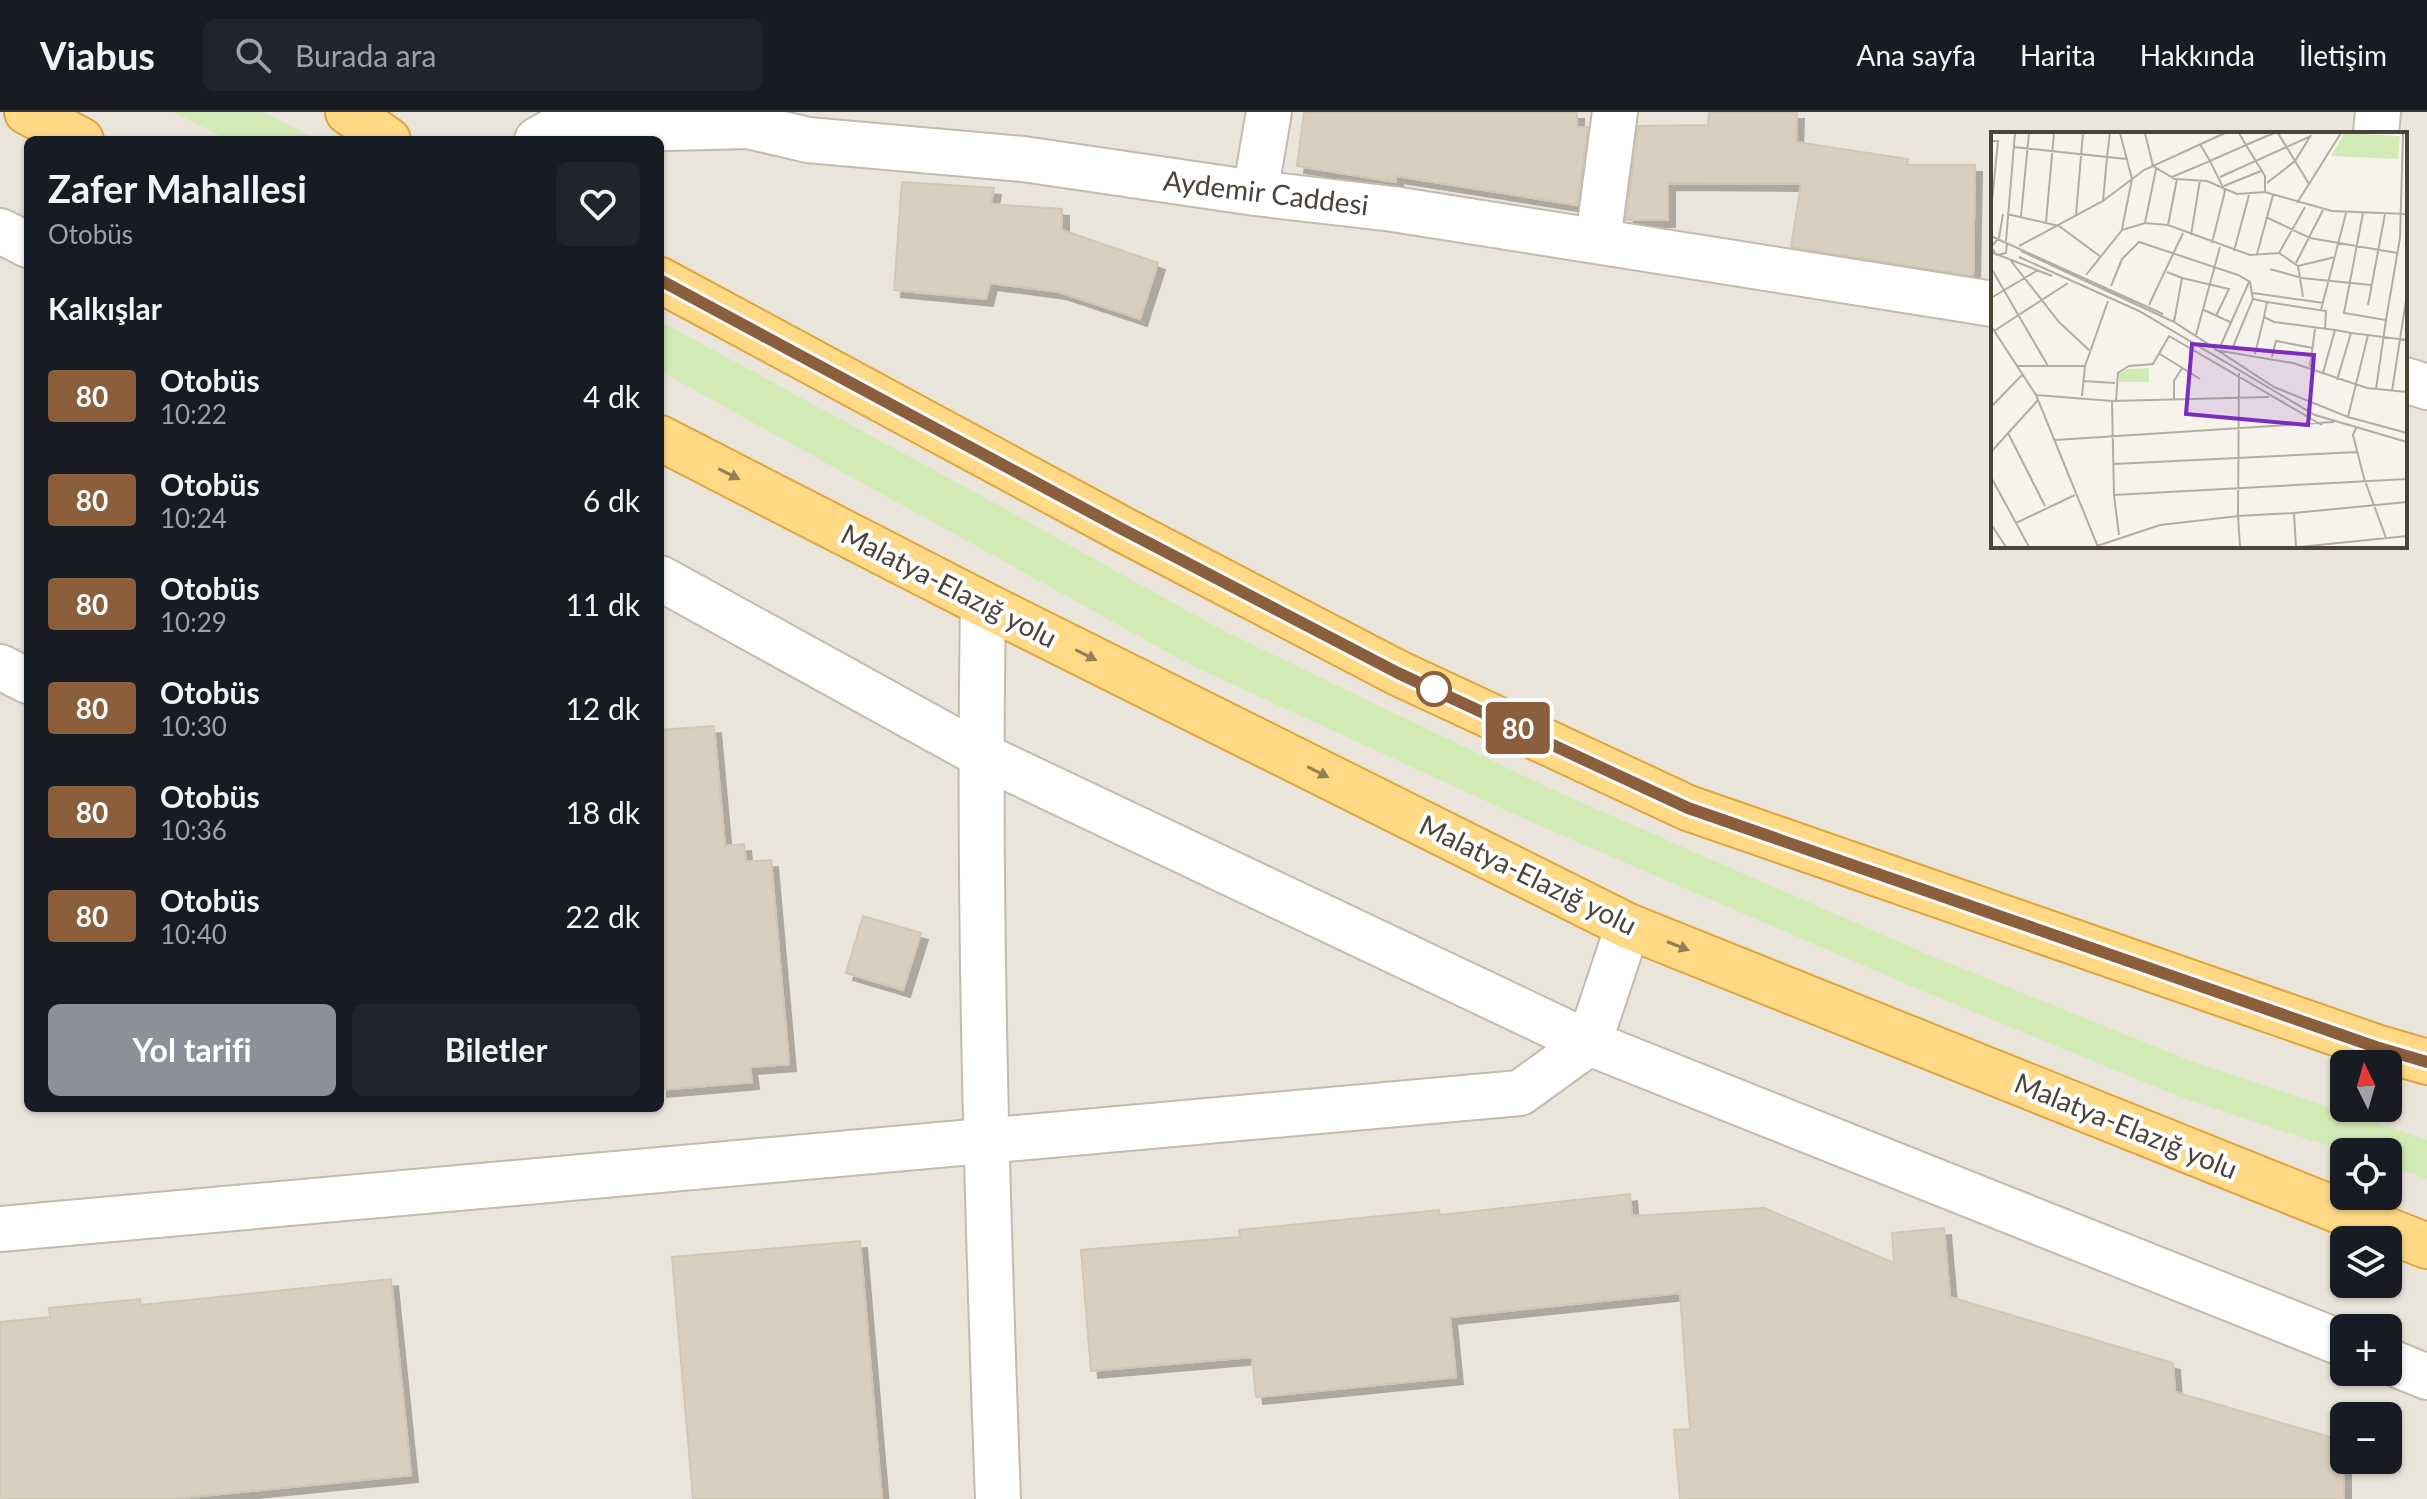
<!DOCTYPE html>
<html lang="tr">
<meta charset="utf-8">
<style>
body{margin:0;font-family:Lato,sans-serif;background:#20242c;color:#f1f3f6;height:100vh;display:flex;flex-direction:column;font-size:30px;white-space:nowrap}
*{box-sizing:border-box;margin:0}
p{font-size:26px;color:#9ea1a6}
.icon{flex:none;width:44px;height:44px;fill:none;stroke:currentColor;stroke-width:2;stroke-linecap:round;stroke-linejoin:round}
.map{position:relative;flex:1;overflow:hidden}
.sheet{position:absolute;left:24px;top:24px;width:640px;height:976px;display:flex;flex-direction:column;background:#171b24;border-radius:12px;box-shadow:0 2px 6px #0004}
.sheet>*{flex:none}
.badge{padding:0 16px;border-radius:6px;font-size:28px;line-height:52px}
.needle{width:52px;rotate:355deg}
.tools{position:absolute;left:2330px;top:938px;display:grid;gap:16px}
.tools a{display:grid;place-items:center;width:72px;height:72px;border-radius:12px;background:#171b24;box-shadow:0 2px 6px #0004;font-size:40px}
.map>.badge{position:absolute;translate:-50% -50%;box-shadow:0 0 0 4px #fff}
h2{padding:0 24px;font-size:30px;line-height:72px}
.round{display:grid;place-items:center;flex:none;width:84px;height:84px;border-radius:12px;background:#20242c}
.summary{display:flex;align-items:center;justify-content:space-between;height:136px;padding:0 24px}
h1{font-size:38px;font-weight:700;line-height:60px}
.primary-button{display:flex;gap:16px;margin-top:auto;padding:16px 24px}
.primary-button a{flex:1;height:92px;border-radius:12px;background:#8c9099;color:#fff;font-size:32px;font-weight:700;line-height:92px;text-align:center}
.primary-button a+a{background:#20242c;color:#f1f3f6}
ul{padding:0;list-style:none}
li{display:flex;align-items:center;gap:24px;height:104px;padding:0 24px}
li div{flex:1}
li b{display:block;font-size:30px}
li em{font-style:normal}
li .badge{min-width:88px;font-weight:700;text-align:center}
header{display:flex;align-items:center;gap:48px;box-sizing:border-box;height:112px;padding:0 40px;background:#171b24;border-bottom:2px solid #363941}
header strong{font-size:38px}
nav{display:flex;gap:44px;margin-inline-start:auto;font-size:28px}
.search{width:560px;height:72px;background:#20242c;display:flex;align-items:center;gap:20px;box-sizing:border-box;padding:0 28px;border-radius:12px;color:#9ea1a6;font-size:30px}
.map>svg:first-child{display:block}
.residential{fill:#eae5da;fill-rule:evenodd}
.grass{fill:#d2eab5}
.building{fill:#d8cfc1;stroke:#d3c7b4;stroke-width:2;filter:url(#shadow)}
.lines{fill:none;stroke-linecap:round;stroke-linejoin:round}
.minor-casing{stroke:#c2bbae;stroke-width:48}
.tertiary-casing{stroke:#c2bbae;stroke-width:48}
.trunk-casing{stroke:#e0a43c;stroke-width:48}
.minor{stroke:#fff;stroke-width:44}
.tertiary{stroke:#fff;stroke-width:44}
.trunk{stroke:#ffd985;stroke-width:44}
.oneway{fill:#938057}
.line-casing{stroke:#fff;stroke-width:18}
.line{stroke:#8b5e3c;stroke-width:12}
.stop-dot{fill:#fff;stroke:#8b5e3c;stroke-width:4}
.labels{text-anchor:middle;stroke-width:8;stroke-linejoin:round;paint-order:stroke}
.street-label{font-size:28px;fill:#4b4439;stroke:#fff}
.inset-road{fill:none;stroke:#b2ada4;stroke-width:2}
.view{fill:#7b2cbf;fill-opacity:0.15;stroke:#7b2cbf;stroke-width:4}
.inset-edge{fill:none;stroke:#4b4439;stroke-width:4}
</style>
<header>
<strong>Viabus</strong>
<div class="search"><svg class="icon" aria-label="search" viewBox="0 0 24 24"><circle cx="10" cy="10" r="6"/><path d="M15 15l6 6"/></svg>Burada ara</div>
<nav><a>Ana sayfa</a><a>Harita</a><a>Hakkında</a><a>İletişim</a></nav>
</header>
<div class="map">
<svg width="2427" height="1387" viewBox="0 0 2427 1387">
<defs>
<filter id="shadow"><feDropShadow dx="7" dy="7" stdDeviation="0" flood-color="#0004"/></filter>
</defs>
<rect width="100%" height="100%" fill="#f6f3ec"/>
<path class="residential" d="M 0,0 L 2427,0 L 2427,1387 L 0,1387 ZM 1993,22 L 2405,22 L 2405,434 L 1993,434 ZM 28,28 L 660,28 L 660,996 L 28,996 ZM 2344,952 L 2388,952 L 2388,996 L 2344,996 ZM 2344,1040 L 2388,1040 L 2388,1084 L 2344,1084 ZM 2344,1128 L 2388,1128 L 2388,1172 L 2344,1172 ZM 2344,1216 L 2388,1216 L 2388,1260 L 2344,1260 ZM 2344,1304 L 2388,1304 L 2388,1348 L 2344,1348 Z"/>
<g class="grass">
<path d="M 173,0 L 264,0 L 319,28 L 228,28 Z"/>
<path d="M 660,209 L 989,388 L 1216,515 L 1551,677 L 1931,844 L 2191,949 L 2427,1028 L 2427,1067 L 2388,1054 L 2388,1040 L 2346,1040 L 2178,984 L 1918,877 L 1529,709 L 1191,553 L 660,259 Z"/>
</g>
<g class="building">
<path d="M 1304,0 L 1577,0 L 1577,15 L 1588,15 L 1577,93 L 1396,64 L 1396,70 L 1297,54 Z"/>
<path d="M 1709,0 L 1797,0 L 1796,30 L 1908,47 L 1907,53 L 1975,53 L 1973,164 L 1791,135 L 1801,72 L 1668,71 L 1668,108 L 1626,108 L 1638,14 L 1708,13 Z"/>
<path d="M 902,70 L 994,76 L 991,92 L 1062,97 L 1062,118 L 1158,151 L 1140,207 L 1059,180 L 990,171 L 986,187 L 894,178 Z"/>
<path d="M 714,614 L 725,734 L 744,732 L 746,750 L 771,748 L 789,952 L 750,955 L 752,970 L 660,978 L 660,618 Z"/>
<path d="M 863,804 L 921,821 L 903,878 L 846,861 Z"/>
<path d="M 1630,1082 L 1632,1104 L 1764,1096 L 1894,1151 L 1892,1121 L 1944,1116 L 1950,1185 L 2173,1251 L 2175,1280 L 2344,1329 L 2344,1387 L 1680,1387 L 1674,1318 L 1690,1317 L 1680,1181 L 1450,1205 L 1456,1265 L 1256,1285 L 1252,1245 L 1091,1259 L 1081,1138 L 1240,1125 L 1239,1118 L 1439,1098 L 1440,1103 Z"/>
<path d="M 860,1129 L 882,1387 L 693,1387 L 672,1145 Z"/>
<path d="M 391,1167 L 411,1363 L 170,1387 L 0,1387 L 0,1210 L 50,1205 L 49,1196 L 140,1187 L 141,1193 Z"/>
</g>
<g class="lines">
<defs>
<g id="minor">
<path d="M 2376,22 L 2378,0"/>
<path d="M 1255,81 L 1269,0"/>
<path d="M 0,119 L 28,133"/>
<path d="M 1598,128 L 1615,0"/>
<path d="M 660,466 L 981,643 L 1589,931 L 2344,1232"/>
<path d="M 983,492 C 978,791 987,1089 998,1387"/>
<path d="M 0,555 L 28,569"/>
<path d="M 0,1117 L 1520,981 L 1589,931 L 1628,814"/>
<path d="M 2388,1249 L 2427,1265"/>
</g>
<g id="tertiary">
<path d="M 537,28 L 553,19 L 748,14 L 808,28 L 1023,47 L 1255,81 L 1393,97 L 1993,192"/>
<path d="M 2405,268 L 2427,275"/>
</g>
<g id="trunk">
<path d="M 27,0 L 81,28"/>
<path d="M 348,0 L 388,28"/>
<path d="M 660,168 L 1120,416 L 1398,561 L 1688,696 L 2376,935 L 2427,950"/>
<path d="M 660,326 L 983,492 L 1628,814 L 2427,1134"/>
</g>
</defs>
<use href="#minor" class="minor-casing"/>
<use href="#tertiary" class="tertiary-casing"/>
<use href="#trunk" class="trunk-casing"/>
<use href="#minor" class="minor"/>
<use href="#tertiary" class="tertiary"/>
<use href="#trunk" class="trunk"/>
</g>
<defs><path id="oneway-solid" d="M-6-.8H1V-3.2L6.5 0L1 3.2V.8H-6Z" transform="scale(2)"/></defs>
<g class="oneway">
<use href="#oneway-solid" transform="translate(729 362) rotate(27)"/>
<use href="#oneway-solid" transform="translate(1086 543) rotate(27)"/>
<use href="#oneway-solid" transform="translate(1318 660) rotate(27)"/>
<use href="#oneway-solid" transform="translate(1678 834) rotate(22)"/>
</g>
<g class="lines">
<defs>
<path id="line" d="M 660,168 L 1120,416 L 1398,561 L 1688,696 L 2376,935 L 2427,950"/>
</defs>
<use href="#line" class="line-casing"/>
<use href="#line" class="line"/>
</g>
<circle class="stop-dot" cx="1434" cy="577" r="16"/>
<g class="labels">
<g class="street-label">
<text transform="translate(1266 81) rotate(7)" y="10">Aydemir Caddesi</text>
<text transform="translate(949 474) rotate(27)" y="10">Malatya-Elazığ yolu</text>
<text transform="translate(1528 763) rotate(26)" y="10">Malatya-Elazığ yolu</text>
<text transform="translate(2126 1014) rotate(22)" y="10">Malatya-Elazığ yolu</text>
</g>
</g>
<g transform="translate(1991 20)">
<rect width="416" height="416" fill="#f6f3ec"/>
<path d="M 354,1 L 409,4 L 407,27 L 340,24 ZM 158,236 L 158,250 L 128,250 L 128,242 L 137,237 Z" fill="#d2eab5"/>
<path class="inset-road" d="M 119,1 L 116,25 L 136,27M 129,1 L 141,47 L 131,97M 154,1 L 162,34 L 184,47 L 216,49 L 246,62 L 274,60 L 341,79 L 416,82M 248,1 L 255,13 L 283,1M 287,1 L 318,52M 0,9 L 7,9 L 0,79M 209,12 L 219,29 L 255,13 L 274,44 L 274,60M 23,15 L 116,25 L 112,69M 181,45 L 219,29 L 234,59 L 221,111M 229,45 L 320,4M 276,51 L 304,29 L 320,3M 233,54 L 270,39M 306,71 L 350,1M 372,81 L 353,181 L 395,188 L 385,257M 16,82 L 68,94 L 110,125M 85,83 L 92,1M 30,84 L 38,1M 275,85 L 319,106 L 406,121M 55,90 L 63,1M 154,91 L 165,37M 177,93 L 186,47M 200,103 L 209,48M 0,104 L 172,182M 8,106 L 12,82M 7,107 L 0,115 L 6,123 L 15,121 L 16,111M 15,109 L 24,1M 28,114 L 112,69 L 153,38 L 234,1M 30,119 L 183,190 L 283,255 L 357,285 L 416,301M 243,119 L 258,63M 0,120 L 61,144M 288,121 L 314,75M 266,122 L 282,63M 28,125 L 148,179 L 324,283 L 416,310M 20,129 L 68,190 L 98,218M 305,131 L 332,78M 307,134 L 344,125M 0,136 L 57,234M 279,137 L 311,146 L 380,153M 176,140 L 191,146 L 183,190M 95,143 L 131,98 L 154,91 L 177,93 L 259,123 L 288,121 L 307,134 L 312,165M 191,146 L 238,157 L 225,184M 120,154 L 131,127 L 148,110 L 247,143 L 259,150 L 262,167 L 241,217M 262,161 L 333,171M 0,166 L 47,138M 262,167 L 276,170 L 273,185 L 283,190 L 344,198M 276,170 L 335,179 L 334,197M 158,173 L 192,101M 377,173 L 394,82M 213,178 L 239,190M 330,178 L 355,81M 395,188 L 409,106 L 412,1M 0,194 L 45,263 L 107,415M 3,199 L 77,151M 205,203 L 229,115M 229,215 L 258,150M 224,218 L 302,231 L 376,256 L 416,260M 169,222 L 209,247M 264,222 L 273,185M 281,225 L 285,209 L 322,216M 27,234 L 94,234 L 117,169M 319,235 L 324,197M 248,241 L 247,384 L 303,381M 332,241 L 344,198 L 360,201M 346,248 L 360,201 L 377,203M 92,249 L 124,251M 401,259 L 416,162M 45,263 L 121,269 L 278,265M 91,264 L 94,234M 183,268 L 183,249 L 191,236M 121,269 L 123,363 L 416,347M 125,269 L 127,241 L 138,234 L 162,232 L 178,204 L 331,293M 0,275 L 32,242M 357,285 L 377,203 L 416,208M 365,296 L 362,303 L 373,346 L 395,406M 17,301 L 54,374M 64,308 L 343,290M 0,320 L 47,268M 123,332 L 367,320M 0,345 L 25,391M 123,363 L 128,403M 0,392 L 15,415M 106,414 L 169,393 L 247,384 L 249,415M 38,415 L 25,391 L 84,363M 305,415 L 303,381 L 416,370M 308,415 L 416,404"/>
<path class="view" d="M 201,212 L 323,223 L 317,293 L 195,282 Z"/>
<rect width="416" height="416" class="inset-edge"/>
</g>
</svg>
<div class="tools">
<a><svg class="needle" viewBox="-14 -14 28 28"><path d="M0-13l5 13h-10z" fill="#e53935"/><path d="M0 13l5-13h-10z" fill="#9ea1a6"/></svg></a>
<a><svg class="icon" aria-label="locate" viewBox="0 0 24 24"><circle cx="12" cy="12" r="6"/><path d="M12 2v4M12 18v4M2 12h4M18 12h4"/></svg></a>
<a><svg class="icon" aria-label="layers" viewBox="0 0 24 24"><path d="M12 4l9 5-9 5-9-5zM3 14l9 5 9-5"/></svg></a>
<a>+</a>
<a>−</a>
</div>
<b class="badge" style="left:1518px;top:616px;background:#8b5e3c;color:#fff">80</b>
<section class="sheet">
<div class="summary"><div><h1>Zafer Mahallesi</h1><p>Otobüs</p></div><a class="round"><svg class="icon" aria-label="heart" viewBox="0 0 24 24"><path d="M12 20l-8-8c-3-5 5-10 8-4 3-6 11-1 8 4z"/></svg></a></div>
<h2>Kalkışlar</h2>
<ul>
<li><span class="badge" style="background:#8b5e3c;color:#fff">80</span><div><b>Otobüs</b><p>10:22</p></div><em>4 dk</em></li>
<li><span class="badge" style="background:#8b5e3c;color:#fff">80</span><div><b>Otobüs</b><p>10:24</p></div><em>6 dk</em></li>
<li><span class="badge" style="background:#8b5e3c;color:#fff">80</span><div><b>Otobüs</b><p>10:29</p></div><em>11 dk</em></li>
<li><span class="badge" style="background:#8b5e3c;color:#fff">80</span><div><b>Otobüs</b><p>10:30</p></div><em>12 dk</em></li>
<li><span class="badge" style="background:#8b5e3c;color:#fff">80</span><div><b>Otobüs</b><p>10:36</p></div><em>18 dk</em></li>
<li><span class="badge" style="background:#8b5e3c;color:#fff">80</span><div><b>Otobüs</b><p>10:40</p></div><em>22 dk</em></li>
</ul>
<div class="primary-button"><a>Yol tarifi</a><a>Biletler</a></div>
</section>
</div>
